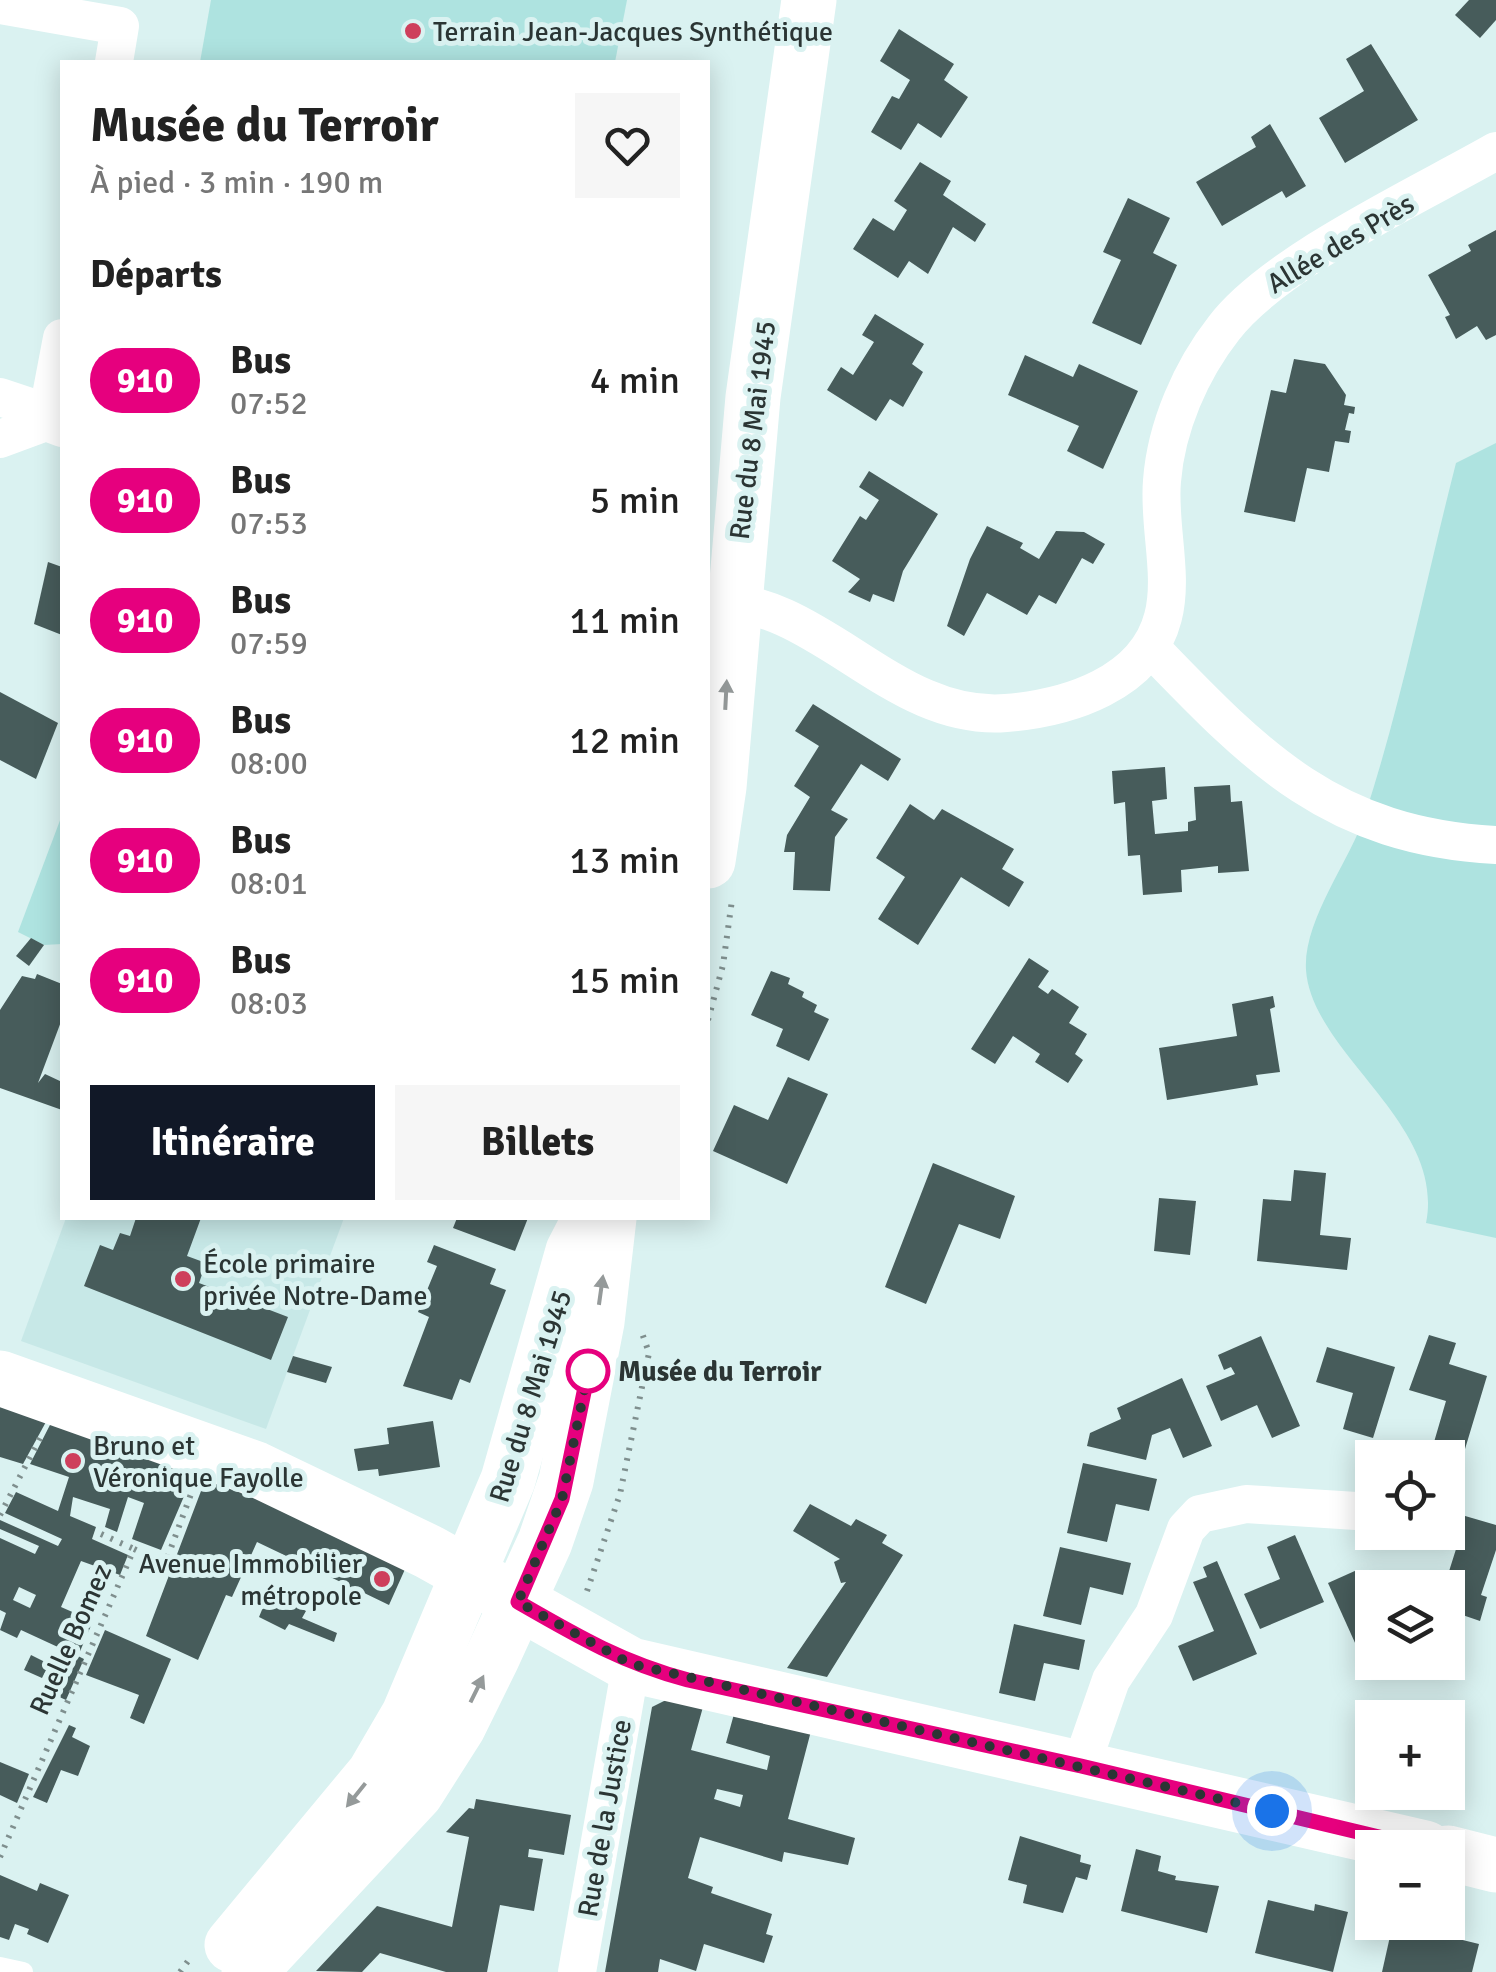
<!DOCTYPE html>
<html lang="fr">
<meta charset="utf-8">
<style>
body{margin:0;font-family:Signika,sans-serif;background:#f6f6f6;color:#222;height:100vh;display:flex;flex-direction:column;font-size:38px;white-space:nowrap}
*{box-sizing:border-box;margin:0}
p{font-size:32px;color:#767676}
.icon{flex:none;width:55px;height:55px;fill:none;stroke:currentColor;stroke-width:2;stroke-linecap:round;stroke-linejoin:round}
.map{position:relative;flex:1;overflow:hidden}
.sheet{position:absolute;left:60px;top:60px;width:650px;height:1160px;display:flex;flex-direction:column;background:#fff;border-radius:0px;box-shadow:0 5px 25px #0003}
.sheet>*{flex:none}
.badge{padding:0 20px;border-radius:32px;font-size:35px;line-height:65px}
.tools{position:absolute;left:1355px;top:1440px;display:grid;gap:20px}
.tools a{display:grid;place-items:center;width:110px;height:110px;border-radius:0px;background:#fff;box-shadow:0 5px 25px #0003;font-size:50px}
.you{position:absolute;width:50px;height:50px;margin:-25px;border:8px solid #fff;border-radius:50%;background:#1a73e8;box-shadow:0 0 0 15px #1a73e833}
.map>.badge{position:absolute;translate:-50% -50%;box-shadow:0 0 0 5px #fff}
h2{padding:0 30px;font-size:38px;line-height:90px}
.round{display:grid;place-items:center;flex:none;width:105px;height:105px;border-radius:0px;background:#f6f6f6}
.summary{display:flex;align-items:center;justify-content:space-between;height:170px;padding:0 30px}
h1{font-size:48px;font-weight:700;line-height:75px}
.primary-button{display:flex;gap:20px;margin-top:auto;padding:20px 30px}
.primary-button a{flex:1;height:115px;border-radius:0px;background:#111827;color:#fff;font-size:40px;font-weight:700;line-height:115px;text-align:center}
.primary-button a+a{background:#f6f6f6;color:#222}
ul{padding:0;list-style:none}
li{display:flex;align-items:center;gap:30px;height:120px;padding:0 30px}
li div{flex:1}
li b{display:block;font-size:38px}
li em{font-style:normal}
li .badge{min-width:110px;font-weight:700;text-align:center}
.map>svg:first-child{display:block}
.built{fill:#c7e8e7}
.green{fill:#aee3e0}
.building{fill:#475c5b;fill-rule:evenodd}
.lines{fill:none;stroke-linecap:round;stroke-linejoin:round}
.path{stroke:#7f8f8e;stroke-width:6;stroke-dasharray:2.5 8;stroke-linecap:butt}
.lane{stroke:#fff;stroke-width:20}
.street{stroke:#fff;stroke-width:38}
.secondary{stroke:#fff;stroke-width:55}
.oneway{fill:#959a9a}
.line-casing{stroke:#fff;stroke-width:22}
.line{stroke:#e6007e;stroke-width:15}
.walk{stroke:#2b3534;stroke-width:10;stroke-dasharray:0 18}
.poi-dot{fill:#ce3f5c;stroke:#daf2f1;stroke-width:4}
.stop-dot{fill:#fff;stroke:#e6007e;stroke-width:5}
.labels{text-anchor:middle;stroke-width:10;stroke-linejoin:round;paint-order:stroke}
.poi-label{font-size:28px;fill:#2b3534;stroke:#daf2f1;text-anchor:start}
.street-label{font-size:28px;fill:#2b3534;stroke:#daf2f1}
.stop-label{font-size:28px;font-weight:bold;fill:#2b3534;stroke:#daf2f1;text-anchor:start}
</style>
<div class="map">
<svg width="1496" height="1972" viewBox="0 0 1496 1972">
<rect width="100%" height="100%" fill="#daf2f1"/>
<path class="built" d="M 66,1218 L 344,1218 L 266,1429 L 21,1341 Z"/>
<g class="green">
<path d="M 211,0 L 627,0 L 615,62 L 200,62 Z"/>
<path d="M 1496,443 L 1496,1238 L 1426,1223 C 1446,1123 1312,1054 1306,970 C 1303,920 1350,861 1365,815 C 1402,701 1426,580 1456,463 Z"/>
<path d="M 62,815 L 62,944 L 44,945 L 18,932 Z"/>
</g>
<g class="building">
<path d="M 1469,0 L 1496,0 L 1496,20 L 1480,38 L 1455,15 Z"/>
<path d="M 899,29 L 954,64 L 944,80 L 968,97 L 941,138 L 918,123 L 901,150 L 871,132 L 892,96 L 899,99 L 910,80 L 880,61 Z"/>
<path d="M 1371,44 L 1418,120 L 1345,163 L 1319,118 L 1364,91 L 1346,59 Z"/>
<path d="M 1270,124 L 1306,186 L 1286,198 L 1282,191 L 1222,226 L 1196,182 L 1256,147 L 1251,137 Z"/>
<path d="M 920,162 L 951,181 L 943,195 L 986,224 L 975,242 L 953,227 L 928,274 L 909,261 L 898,278 L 853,249 L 873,218 L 894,231 L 907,210 L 894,201 Z"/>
<path d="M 1128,198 L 1170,218 L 1153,253 L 1177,265 L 1141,345 L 1092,323 L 1121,260 L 1103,252 Z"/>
<path d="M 1496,230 L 1496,335 L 1486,340 L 1477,326 L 1456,339 L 1445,317 L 1450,315 L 1428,275 L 1471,251 L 1468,245 Z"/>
<path d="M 875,314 L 924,344 L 912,364 L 923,372 L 903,407 L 890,399 L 876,421 L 827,390 L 841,367 L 853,375 L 874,342 L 862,335 Z"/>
<path d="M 1025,355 L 1073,377 L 1079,364 L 1138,391 L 1103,469 L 1067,451 L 1079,426 L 1008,395 Z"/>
<path d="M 1294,359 L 1325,364 L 1346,395 L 1344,405 L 1355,407 L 1354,414 L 1349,413 L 1345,430 L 1351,431 L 1349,443 L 1335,441 L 1329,472 L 1307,468 L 1295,522 L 1244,512 L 1271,390 L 1286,393 Z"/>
<path d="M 869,471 L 938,514 L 903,571 L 894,602 L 873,594 L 870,602 L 848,592 L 860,579 L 832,561 L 860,516 L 866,520 L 879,500 L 859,487 Z"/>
<path d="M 987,526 L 1023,543 L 1020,548 L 1039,559 L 1056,531 L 1084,532 L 1105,544 L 1093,564 L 1082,558 L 1056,604 L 1039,595 L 1027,615 L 987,593 L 964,636 L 947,626 L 970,559 Z"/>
<path d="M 48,562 L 62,567 L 62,635 L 34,624 Z"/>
<path d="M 0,692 L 58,723 L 36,779 L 0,760 Z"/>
<path d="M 813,704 L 901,759 L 888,781 L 861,764 L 831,810 L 848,819 L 835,837 L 830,891 L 793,890 L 795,852 L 784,852 L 787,835 L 810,797 L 794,786 L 819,746 L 795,731 Z"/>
<path d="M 1165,767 L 1167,799 L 1152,801 L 1155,834 L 1188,831 L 1188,822 L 1196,820 L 1194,787 L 1230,785 L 1231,802 L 1242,801 L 1249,871 L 1218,873 L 1218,866 L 1181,870 L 1182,892 L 1143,895 L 1140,855 L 1128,856 L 1125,802 L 1114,804 L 1112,771 Z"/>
<path d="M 910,804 L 934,820 L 942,809 L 1014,849 L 1002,869 L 1024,882 L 1009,907 L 961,877 L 918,945 L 878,919 L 905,877 L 876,858 Z"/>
<path d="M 31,938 L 44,945 L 29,966 L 16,956 Z"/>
<path d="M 1029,958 L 1049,971 L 1038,987 L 1048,994 L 1052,989 L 1079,1007 L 1069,1023 L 1087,1034 L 1075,1054 L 1083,1060 L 1068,1083 L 1035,1062 L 1040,1054 L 1013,1036 L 995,1064 L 971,1049 Z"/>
<path d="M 771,971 L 790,978 L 788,984 L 804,992 L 802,997 L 817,1005 L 814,1012 L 829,1019 L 809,1061 L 776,1046 L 783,1029 L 751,1015 Z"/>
<path d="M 37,974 L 62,984 L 62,1019 L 38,1083 L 45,1074 L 62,1082 L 62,1110 L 0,1088 L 0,1010 L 22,976 L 35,979 Z"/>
<path d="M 1273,996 L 1275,1007 L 1270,1009 L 1280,1072 L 1256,1075 L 1258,1085 L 1167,1100 L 1159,1048 L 1237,1036 L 1232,1004 Z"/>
<path d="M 788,1077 L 828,1094 L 787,1184 L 713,1151 L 734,1105 L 768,1120 Z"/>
<path d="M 933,1163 L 1015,1196 L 1000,1239 L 959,1224 L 926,1304 L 885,1287 Z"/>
<path d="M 1294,1170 L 1326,1173 L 1320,1235 L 1351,1238 L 1347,1270 L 1257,1261 L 1263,1199 L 1291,1201 Z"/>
<path d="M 1159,1198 L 1196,1201 L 1190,1255 L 1154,1251 Z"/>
<path d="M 136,1218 L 201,1218 L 187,1256 L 206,1263 L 199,1283 L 288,1317 L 271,1360 L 84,1286 L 100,1245 L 113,1250 L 120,1233 L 130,1236 Z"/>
<path d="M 457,1218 L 528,1218 L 515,1251 L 453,1228 Z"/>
<path d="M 434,1245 L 496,1269 L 490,1284 L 506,1290 L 470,1383 L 460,1379 L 452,1400 L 403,1386 L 429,1317 L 418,1312 L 437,1266 L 427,1262 Z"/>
<path d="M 1429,1335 L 1456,1343 L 1449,1364 L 1487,1376 L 1462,1459 L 1432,1449 L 1446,1401 L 1409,1390 Z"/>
<path d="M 1261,1336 L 1300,1426 L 1272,1438 L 1257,1405 L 1221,1421 L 1206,1386 L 1235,1374 L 1231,1367 L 1224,1370 L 1218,1355 Z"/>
<path d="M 1327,1347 L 1395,1367 L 1373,1438 L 1343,1429 L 1353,1393 L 1316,1382 Z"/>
<path d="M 293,1356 L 332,1367 L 326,1383 L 287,1372 Z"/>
<path d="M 1182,1378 L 1212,1446 L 1183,1458 L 1170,1428 L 1152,1435 L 1146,1460 L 1087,1446 L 1090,1433 L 1121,1419 L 1117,1408 Z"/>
<path d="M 0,1405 L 47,1420 L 23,1464 L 0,1457 Z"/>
<path d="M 52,1421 L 197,1466 L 161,1550 L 132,1539 L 144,1503 L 128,1497 L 117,1532 L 105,1527 L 110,1509 L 73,1497 L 70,1516 L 96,1527 L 92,1539 L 128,1555 L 120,1575 L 81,1561 L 61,1607 L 93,1621 L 78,1656 L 84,1659 L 66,1700 L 55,1695 L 73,1654 L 21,1630 L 17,1638 L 0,1630 L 6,1613 L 0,1610 L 0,1538 L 35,1554 L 39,1546 L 0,1529 L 0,1520 L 58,1546 L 62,1539 L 5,1513 L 16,1492 L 58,1511 L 69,1477 L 30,1464 ZM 19,1587 L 36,1595 L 30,1608 L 13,1600 Z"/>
<path d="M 433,1421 L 440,1467 L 379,1476 L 378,1469 L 358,1471 L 354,1449 L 389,1444 L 387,1428 Z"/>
<path d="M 1083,1463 L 1157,1479 L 1149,1511 L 1116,1504 L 1107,1542 L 1067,1533 Z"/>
<path d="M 209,1470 L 406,1567 L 389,1605 L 358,1590 L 354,1599 L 343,1594 L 347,1585 L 257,1542 L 232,1597 L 226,1595 L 198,1660 L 146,1636 Z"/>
<path d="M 810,1504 L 851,1526 L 856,1519 L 887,1535 L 882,1543 L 903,1555 L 827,1677 L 787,1668 L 846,1582 L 841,1583 L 834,1562 L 840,1559 L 793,1531 Z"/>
<path d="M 1448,1511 L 1496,1525 L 1496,1550 L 1481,1595 L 1487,1597 L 1480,1621 L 1448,1610 L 1452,1586 L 1445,1584 L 1457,1546 L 1422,1535 L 1448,1532 Z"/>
<path d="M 1295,1535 L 1324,1602 L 1260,1629 L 1244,1594 L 1280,1579 L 1267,1547 Z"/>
<path d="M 1060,1547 L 1131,1563 L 1123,1595 L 1090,1587 L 1081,1625 L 1043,1616 Z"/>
<path d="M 1217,1561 L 1257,1654 L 1193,1681 L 1178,1646 L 1214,1631 L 1193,1582 L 1207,1577 L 1203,1567 Z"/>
<path d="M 1357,1570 L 1372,1602 L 1372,1661 L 1365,1665 L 1328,1583 Z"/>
<path d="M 268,1581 L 288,1592 L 287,1601 L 306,1611 L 302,1618 L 337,1633 L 334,1642 L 289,1624 L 285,1630 L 259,1617 L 271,1588 Z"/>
<path d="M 1014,1624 L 1085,1640 L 1079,1670 L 1044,1663 L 1035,1701 L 999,1693 Z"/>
<path d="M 105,1630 L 171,1659 L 144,1724 L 130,1718 L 139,1695 L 86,1675 Z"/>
<path d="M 31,1655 L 49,1664 L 42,1678 L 24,1670 Z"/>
<path d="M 668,1699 L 703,1707 L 691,1750 L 767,1770 L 770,1756 L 726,1743 L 734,1714 L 811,1731 L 788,1819 L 855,1838 L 848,1865 L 784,1852 L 782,1862 L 700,1837 L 688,1878 L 713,1887 L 711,1893 L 772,1914 L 766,1934 L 773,1936 L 764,1963 L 704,1944 L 696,1971 L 660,1959 L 658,1972 L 605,1972 L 652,1707 ZM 717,1789 L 743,1795 L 740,1807 L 714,1799 Z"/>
<path d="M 69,1725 L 76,1728 L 72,1737 L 90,1746 L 78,1776 L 61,1770 L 47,1803 L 33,1797 Z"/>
<path d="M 0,1762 L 29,1774 L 17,1803 L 0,1795 Z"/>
<path d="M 476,1799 L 571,1815 L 564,1855 L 529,1849 L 528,1857 L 543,1859 L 534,1911 L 500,1905 L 487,1972 L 446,1972 L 380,1953 L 362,1972 L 316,1971 L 377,1906 L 452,1927 L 469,1837 L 446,1832 L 469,1808 L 474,1809 Z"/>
<path d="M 1020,1836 L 1081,1855 L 1080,1862 L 1091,1865 L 1087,1880 L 1076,1877 L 1063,1913 L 1023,1903 L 1027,1885 L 1008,1880 Z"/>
<path d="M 1136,1849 L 1161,1856 L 1158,1871 L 1176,1876 L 1175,1880 L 1219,1886 L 1207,1933 L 1121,1911 Z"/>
<path d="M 0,1875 L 37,1891 L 40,1883 L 69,1895 L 48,1943 L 27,1934 L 29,1929 L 15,1924 L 9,1940 L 0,1937 Z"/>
<path d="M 1268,1900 L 1314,1911 L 1315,1904 L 1348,1912 L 1333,1972 L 1255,1953 Z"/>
<path d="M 1393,1923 L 1479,1944 L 1472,1972 L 1382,1972 Z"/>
</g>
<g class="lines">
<g class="path">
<path d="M 708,1020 L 723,965 L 732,900"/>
<path d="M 0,1515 L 41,1436"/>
<path d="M 101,1534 L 134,1549"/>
<path d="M 587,1591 L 620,1494 L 649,1353 L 642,1333"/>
<path d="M 0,1857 L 134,1549 L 165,1564 L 191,1494"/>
<path d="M 180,1972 L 191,1957"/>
</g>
<path class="lane" d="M 0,1967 L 23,1972"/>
<g class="street">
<path d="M 0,5 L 120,26 L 114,62"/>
<path d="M 0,397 L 48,413"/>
<path d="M 46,422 L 62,338"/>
<path d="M 0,439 L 46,422 L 62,428"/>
<path d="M 708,601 C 820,597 891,722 1006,713 C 1068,708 1146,684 1163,617 C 1174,575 1158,524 1162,481 C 1166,427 1191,370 1224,328 C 1274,262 1421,194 1496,151"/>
<path d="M 1151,648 C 1258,759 1332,836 1496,845"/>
<path d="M 1081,1766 L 1111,1680 L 1154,1615 L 1186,1529 L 1200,1514 L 1246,1504 L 1372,1512"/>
<path d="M 577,1972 L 631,1665"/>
</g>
<g class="secondary">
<path d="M 708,861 L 719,787 L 753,397 L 809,0"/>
<path d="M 0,1378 L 256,1469 L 429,1552 L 631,1665 L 1425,1848"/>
<path d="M 1448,1853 L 1496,1865"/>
<path d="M 232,1945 L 374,1774 L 409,1714 L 508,1480 L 573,1251 L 590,1218"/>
<path d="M 249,1972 L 416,1793 L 458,1727 L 492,1658 L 545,1542 L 566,1481 L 597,1322 L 609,1218"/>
</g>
</g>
<defs><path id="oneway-solid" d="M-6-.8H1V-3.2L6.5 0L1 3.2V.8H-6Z" transform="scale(2.5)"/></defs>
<g class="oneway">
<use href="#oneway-solid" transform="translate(726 695) rotate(-87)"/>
<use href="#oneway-solid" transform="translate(601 1290) rotate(-82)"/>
<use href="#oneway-solid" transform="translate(477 1689) rotate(-64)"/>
<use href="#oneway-solid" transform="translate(356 1795) rotate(129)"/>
</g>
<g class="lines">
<defs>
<path id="line" d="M 590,1363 L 562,1499 L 518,1602 C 577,1636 621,1662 688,1680 L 1081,1766 L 1425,1848"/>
</defs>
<use href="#line" class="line-casing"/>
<use href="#line" class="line"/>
<path class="walk" d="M 588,1371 L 590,1363 L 562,1499 L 518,1602 L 631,1664 L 1272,1811"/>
</g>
<g class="poi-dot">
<circle cx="413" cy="31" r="10"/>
<circle cx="183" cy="1279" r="10"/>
<circle cx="73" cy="1461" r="10"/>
<circle cx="382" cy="1579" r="10"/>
</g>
<circle class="stop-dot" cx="588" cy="1371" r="20"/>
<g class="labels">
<g class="poi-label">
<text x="433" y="41">Terrain Jean-Jacques Synthétique</text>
<text x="203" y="1273">École primaire<tspan x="203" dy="32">privée Notre-Dame</tspan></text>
<text x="93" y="1455">Bruno et<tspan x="93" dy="32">Véronique Fayolle</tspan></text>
<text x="362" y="1573" text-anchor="end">Avenue Immobilier<tspan x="362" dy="32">métropole</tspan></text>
</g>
<g class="street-label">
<text transform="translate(1340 243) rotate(-31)" y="10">Allée des Près</text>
<text transform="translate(752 430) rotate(-83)" y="10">Rue du 8 Mai 1945</text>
<text transform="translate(530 1396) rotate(-73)" y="10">Rue du 8 Mai 1945</text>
<text transform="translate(70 1639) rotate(-66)" y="10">Ruelle Bomez</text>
<text transform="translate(604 1818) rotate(-80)" y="10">Rue de la Justice</text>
</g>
<g class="stop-label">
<text x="618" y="1381">Musée du Terroir</text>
</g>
</g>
</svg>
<div class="tools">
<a><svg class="icon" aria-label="locate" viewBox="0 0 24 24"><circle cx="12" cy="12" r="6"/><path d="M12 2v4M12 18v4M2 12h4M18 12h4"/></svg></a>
<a><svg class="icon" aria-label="layers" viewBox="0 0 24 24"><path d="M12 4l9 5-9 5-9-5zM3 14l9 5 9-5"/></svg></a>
<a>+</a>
<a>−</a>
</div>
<div class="you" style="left:1272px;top:1811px"></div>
<section class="sheet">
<div class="summary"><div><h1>Musée du Terroir</h1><p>À pied · 3 min · 190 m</p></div><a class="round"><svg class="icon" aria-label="heart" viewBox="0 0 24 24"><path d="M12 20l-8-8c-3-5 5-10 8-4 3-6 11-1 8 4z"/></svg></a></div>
<h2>Départs</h2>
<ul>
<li><span class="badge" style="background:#e6007e;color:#fff">910</span><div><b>Bus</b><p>07:52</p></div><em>4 min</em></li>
<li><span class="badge" style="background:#e6007e;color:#fff">910</span><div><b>Bus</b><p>07:53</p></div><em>5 min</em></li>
<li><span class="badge" style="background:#e6007e;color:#fff">910</span><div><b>Bus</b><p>07:59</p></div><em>11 min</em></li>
<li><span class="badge" style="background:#e6007e;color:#fff">910</span><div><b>Bus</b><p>08:00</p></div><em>12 min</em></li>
<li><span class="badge" style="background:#e6007e;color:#fff">910</span><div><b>Bus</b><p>08:01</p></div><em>13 min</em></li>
<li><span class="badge" style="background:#e6007e;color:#fff">910</span><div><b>Bus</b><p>08:03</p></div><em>15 min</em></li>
</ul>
<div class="primary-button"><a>Itinéraire</a><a>Billets</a></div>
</section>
</div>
